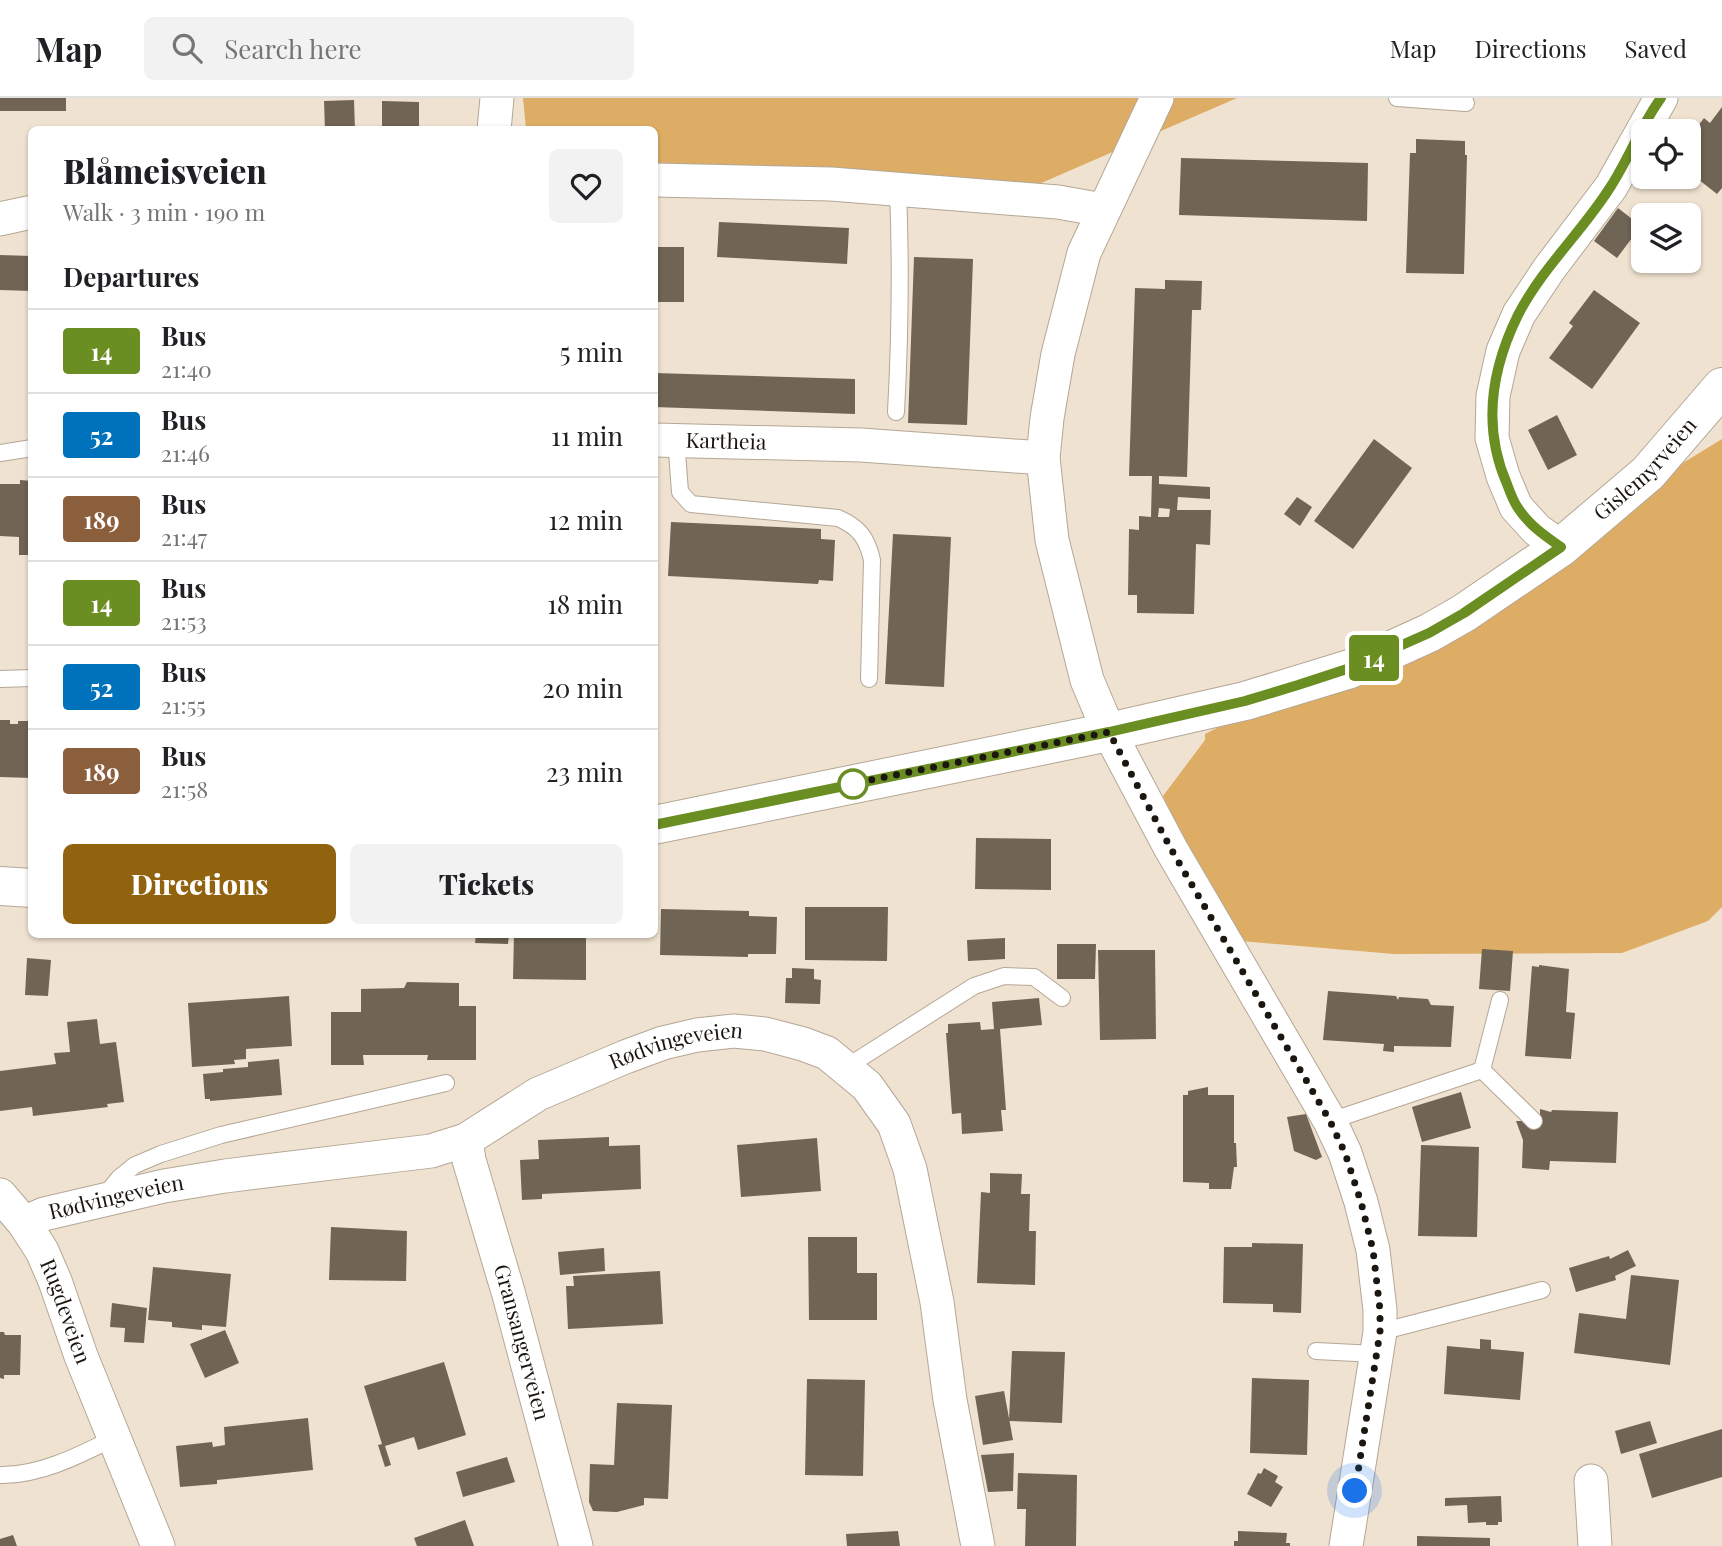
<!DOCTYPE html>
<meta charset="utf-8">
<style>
body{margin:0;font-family:"Playfair Display",serif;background:#f2f2f2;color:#202124;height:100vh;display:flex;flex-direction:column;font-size:26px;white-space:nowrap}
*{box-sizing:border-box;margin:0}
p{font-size:23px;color:#757577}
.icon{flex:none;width:38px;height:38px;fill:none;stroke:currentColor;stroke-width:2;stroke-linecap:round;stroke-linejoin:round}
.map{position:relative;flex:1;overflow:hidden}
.side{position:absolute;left:28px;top:28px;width:630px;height:812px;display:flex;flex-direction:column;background:#fff;border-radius:10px;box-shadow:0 2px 5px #0004}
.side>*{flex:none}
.badge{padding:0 14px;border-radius:5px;font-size:24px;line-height:46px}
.controls{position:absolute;left:1631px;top:21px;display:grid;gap:14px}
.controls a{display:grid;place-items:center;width:70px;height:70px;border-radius:10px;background:#fff;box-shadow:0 2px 5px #0004;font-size:35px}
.you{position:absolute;width:35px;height:35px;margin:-18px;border:5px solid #fff;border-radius:50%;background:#1a73e8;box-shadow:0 0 0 10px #1a73e833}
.map>.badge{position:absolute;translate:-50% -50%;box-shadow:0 0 0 4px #fff}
h2{padding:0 35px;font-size:26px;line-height:63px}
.round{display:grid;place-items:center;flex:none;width:74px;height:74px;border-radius:10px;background:#f2f2f2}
.headline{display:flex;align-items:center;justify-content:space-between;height:119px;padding:0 35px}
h1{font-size:33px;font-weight:800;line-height:52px}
.primary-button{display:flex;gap:14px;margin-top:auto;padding:14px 35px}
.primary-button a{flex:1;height:80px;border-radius:10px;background:#91630f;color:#fff;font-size:28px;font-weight:800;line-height:80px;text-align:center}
.primary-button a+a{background:#f2f2f2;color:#202124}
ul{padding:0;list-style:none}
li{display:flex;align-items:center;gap:21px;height:84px;padding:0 35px;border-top:2px solid #e0e0e0}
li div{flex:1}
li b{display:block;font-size:26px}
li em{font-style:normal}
li .badge{min-width:77px;font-weight:700;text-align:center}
header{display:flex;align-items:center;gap:42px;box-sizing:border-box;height:98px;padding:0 35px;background:#fff;border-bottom:2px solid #e0e0e0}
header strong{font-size:33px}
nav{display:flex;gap:38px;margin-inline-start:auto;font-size:24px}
.search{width:490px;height:63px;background:#f2f2f2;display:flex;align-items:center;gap:18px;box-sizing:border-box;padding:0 24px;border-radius:10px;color:#757577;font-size:26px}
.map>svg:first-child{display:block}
.forest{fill:#dead65}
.building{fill:#706454;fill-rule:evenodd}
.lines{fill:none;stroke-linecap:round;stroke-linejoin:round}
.service-casing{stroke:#b4a795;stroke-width:18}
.minor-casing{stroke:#b4a795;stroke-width:35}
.tertiary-casing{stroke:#b4a795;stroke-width:40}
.service{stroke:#fff;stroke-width:16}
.minor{stroke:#fff;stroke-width:33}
.tertiary{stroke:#fff;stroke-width:38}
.line-casing{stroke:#fff;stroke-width:16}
.line{stroke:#6b8e23;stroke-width:10}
.walk{stroke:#1b160f;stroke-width:7;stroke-dasharray:0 12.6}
.stop-dot{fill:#fff;stroke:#6b8e23;stroke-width:3.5}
.labels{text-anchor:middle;stroke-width:5;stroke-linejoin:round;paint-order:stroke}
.street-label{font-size:21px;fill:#1b160f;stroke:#f0e2d0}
</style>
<header>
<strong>Map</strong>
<div class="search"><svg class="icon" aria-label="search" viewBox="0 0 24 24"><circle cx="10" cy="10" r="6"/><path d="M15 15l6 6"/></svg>Search here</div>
<nav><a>Map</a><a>Directions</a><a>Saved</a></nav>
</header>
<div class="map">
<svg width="1722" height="1448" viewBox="0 0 1722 1448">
<rect width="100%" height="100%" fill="#f0e2d0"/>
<g class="forest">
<path d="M 523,0 L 1237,0 L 1039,86 L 655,80 L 654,32 L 526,31 Z"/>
<path d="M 1722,341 L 1722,809 L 1708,823 L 1622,855 L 1394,856 L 1229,842 L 1163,698 L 1205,642 L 1205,636 L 1401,538 Z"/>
</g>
<g class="building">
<rect x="0" y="0" width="66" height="13"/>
<path d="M 354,2 L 355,32 L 325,32 L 324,3 Z"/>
<path d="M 382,3 L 419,4 L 419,32 L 382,32 Z"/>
<path d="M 1722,9 L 1722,90 L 1717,96 L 1689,74 L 1689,40 L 1704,20 L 1710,25 Z"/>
<path d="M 1416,41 L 1465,43 L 1465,57 L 1467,57 L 1464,176 L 1406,175 L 1410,55 L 1416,55 Z"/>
<path d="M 1181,60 L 1368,65 L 1367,123 L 1179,117 Z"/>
<path d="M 1618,110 L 1641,128 L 1617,160 L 1594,143 Z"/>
<path d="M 719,124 L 849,130 L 847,166 L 717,159 Z"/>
<rect x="654" y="149" width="30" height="55"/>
<path d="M 0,157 L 32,158 L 32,193 L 0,192 Z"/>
<path d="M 914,159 L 973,161 L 967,327 L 908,325 Z"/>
<path d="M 1165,182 L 1202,183 L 1201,212 L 1192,212 L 1187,379 L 1159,378 L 1159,386 L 1210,389 L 1210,401 L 1178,399 L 1177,412 L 1211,412 L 1210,447 L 1196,446 L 1194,516 L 1137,515 L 1137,497 L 1128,497 L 1129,431 L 1139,432 L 1139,418 L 1151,419 L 1152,378 L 1129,378 L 1135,190 L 1165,191 ZM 1159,410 L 1170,411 L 1169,419 L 1158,419 Z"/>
<path d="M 1594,192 L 1640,225 L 1592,291 L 1549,260 L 1573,228 L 1569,225 Z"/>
<path d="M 654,275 L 855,281 L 855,316 L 654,309 Z"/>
<path d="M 1557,317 L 1577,357 L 1548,372 L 1528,332 Z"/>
<path d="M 1374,341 L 1412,370 L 1353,451 L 1314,423 Z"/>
<path d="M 20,382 L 32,383 L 32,457 L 19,457 L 19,439 L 0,438 L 0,386 L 20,386 Z"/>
<path d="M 1297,399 L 1312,409 L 1300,428 L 1284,416 Z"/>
<path d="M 671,424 L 821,431 L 821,441 L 835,442 L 833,483 L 819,482 L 818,486 L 668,478 Z"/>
<path d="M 893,436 L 951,439 L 944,589 L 885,586 Z"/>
<path d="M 0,622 L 10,622 L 10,626 L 18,626 L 18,623 L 29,623 L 29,626 L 32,626 L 32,680 L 0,679 Z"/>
<path d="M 976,740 L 1051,741 L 1051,792 L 975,791 Z"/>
<path d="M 805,809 L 888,809 L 887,863 L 805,862 Z"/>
<path d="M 661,811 L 749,813 L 749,818 L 777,819 L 776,856 L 748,856 L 748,859 L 660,857 Z"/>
<path d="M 476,836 L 509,836 L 508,846 L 475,845 Z"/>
<path d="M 514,836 L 586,836 L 586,882 L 513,881 Z"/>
<path d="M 1005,840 L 1005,861 L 968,863 L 967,842 Z"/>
<path d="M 1057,846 L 1096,846 L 1095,881 L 1057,881 Z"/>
<path d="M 1482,851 L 1513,853 L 1510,893 L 1479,891 Z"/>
<path d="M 1098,852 L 1155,852 L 1156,941 L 1100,942 Z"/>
<path d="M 27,860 L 51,862 L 48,898 L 25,897 Z"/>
<path d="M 1539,867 L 1569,871 L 1566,914 L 1575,915 L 1571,961 L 1525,958 L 1532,868 L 1539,869 Z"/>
<path d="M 792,870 L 814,871 L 814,881 L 821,882 L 820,906 L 785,905 L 786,880 L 792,880 Z"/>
<path d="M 407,884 L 459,885 L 459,908 L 476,908 L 476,962 L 427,962 L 428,957 L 363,957 L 364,967 L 331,967 L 331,914 L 361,914 L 361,891 L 404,890 Z"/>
<path d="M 1328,893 L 1396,898 L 1398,902 L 1399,899 L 1428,901 L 1431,907 L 1454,908 L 1451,949 L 1394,948 L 1394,954 L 1383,953 L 1384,946 L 1323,942 Z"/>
<path d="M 289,898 L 292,948 L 246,951 L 246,961 L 234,962 L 235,966 L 192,969 L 188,905 Z"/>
<path d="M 1039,900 L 1042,927 L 1000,931 L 1006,1012 L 1001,1012 L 1003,1033 L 962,1036 L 961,1015 L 952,1016 L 946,935 L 948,935 L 948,926 L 980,924 L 981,932 L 994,931 L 992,904 Z"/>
<path d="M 97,921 L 100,946 L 116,944 L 124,1004 L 107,1006 L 108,1009 L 33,1018 L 32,1009 L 0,1013 L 0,973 L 56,966 L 54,955 L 70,954 L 67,924 Z"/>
<path d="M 279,961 L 282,997 L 210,1003 L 210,1001 L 205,1001 L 203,976 L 223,974 L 223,971 L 248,969 L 248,964 Z"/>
<path d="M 1208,989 L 1208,997 L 1234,997 L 1234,1045 L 1236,1045 L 1237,1069 L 1234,1069 L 1231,1091 L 1209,1091 L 1209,1085 L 1183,1084 L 1183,997 L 1188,997 L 1188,993 Z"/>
<path d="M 1461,994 L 1471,1030 L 1422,1044 L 1412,1009 Z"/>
<path d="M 1540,1011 L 1551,1014 L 1552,1012 L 1618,1014 L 1616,1065 L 1550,1063 L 1549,1072 L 1522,1070 L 1523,1042 L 1516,1023 L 1540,1023 Z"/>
<path d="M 1306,1016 L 1322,1059 L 1316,1062 L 1294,1053 L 1287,1019 Z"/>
<path d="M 609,1039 L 609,1048 L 640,1047 L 641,1091 L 542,1096 L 542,1101 L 522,1102 L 520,1062 L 539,1061 L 538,1042 Z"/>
<path d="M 817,1040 L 821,1093 L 741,1099 L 737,1047 Z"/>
<path d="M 1421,1047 L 1479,1049 L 1477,1139 L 1418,1138 Z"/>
<path d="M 990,1075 L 1022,1076 L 1021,1096 L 1030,1096 L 1029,1133 L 1036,1133 L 1035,1187 L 977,1185 L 981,1094 L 990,1095 Z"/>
<path d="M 331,1129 L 407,1133 L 406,1183 L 329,1182 Z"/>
<path d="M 808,1139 L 857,1139 L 857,1175 L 877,1175 L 877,1222 L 809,1222 Z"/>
<path d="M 1252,1145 L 1303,1146 L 1301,1215 L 1273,1214 L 1273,1206 L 1223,1205 L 1224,1149 L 1252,1149 Z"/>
<path d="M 604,1150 L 605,1173 L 560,1177 L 558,1154 Z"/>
<path d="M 1628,1152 L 1636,1168 L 1615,1178 L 1616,1182 L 1576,1194 L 1569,1170 L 1609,1158 L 1610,1161 Z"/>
<path d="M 153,1169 L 231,1176 L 226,1229 L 202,1227 L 202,1232 L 172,1229 L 172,1224 L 148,1222 Z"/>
<path d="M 660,1173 L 663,1226 L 568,1231 L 566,1188 L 574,1188 L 573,1178 Z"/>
<path d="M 1631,1177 L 1679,1182 L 1670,1267 L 1574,1255 L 1579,1215 L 1626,1221 Z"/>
<path d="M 112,1205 L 147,1210 L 144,1245 L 124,1244 L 125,1230 L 110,1229 Z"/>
<path d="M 225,1232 L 239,1265 L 205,1280 L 190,1246 Z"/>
<path d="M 0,1234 L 4,1234 L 5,1237 L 21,1237 L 20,1277 L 4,1277 L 4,1281 L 0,1280 Z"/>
<path d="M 1480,1241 L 1491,1242 L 1491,1251 L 1524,1254 L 1520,1302 L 1444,1296 L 1447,1248 L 1480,1251 Z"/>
<path d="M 1012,1253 L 1065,1254 L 1062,1325 L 1009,1323 Z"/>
<path d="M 444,1264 L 466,1337 L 418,1352 L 414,1339 L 385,1348 L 391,1367 L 385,1369 L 378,1347 L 382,1346 L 364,1288 Z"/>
<path d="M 1252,1280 L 1309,1282 L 1307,1357 L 1250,1355 Z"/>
<path d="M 807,1281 L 865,1282 L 863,1378 L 805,1377 Z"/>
<path d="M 1004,1293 L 1013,1342 L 983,1347 L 975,1298 Z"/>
<path d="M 617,1305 L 672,1307 L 668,1401 L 644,1400 L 644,1407 L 617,1414 L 593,1413 L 589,1404 L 590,1366 L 614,1367 Z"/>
<path d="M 308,1320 L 313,1372 L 217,1382 L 217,1386 L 180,1389 L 176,1348 L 212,1344 L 213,1349 L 225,1347 L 224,1329 Z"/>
<path d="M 1650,1323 L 1657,1345 L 1621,1356 L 1615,1333 Z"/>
<path d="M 1722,1331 L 1722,1379 L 1652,1400 L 1639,1356 Z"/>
<path d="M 1014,1355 L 1013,1393 L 988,1394 L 981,1357 Z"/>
<path d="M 507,1359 L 515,1384 L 463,1399 L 456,1374 Z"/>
<path d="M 1264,1370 L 1278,1378 L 1275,1384 L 1283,1389 L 1271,1409 L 1247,1396 L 1258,1375 L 1261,1376 Z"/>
<path d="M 1018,1375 L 1077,1377 L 1076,1448 L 1025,1448 L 1026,1411 L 1017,1411 Z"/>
<path d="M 1501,1398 L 1502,1424 L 1498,1424 L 1498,1427 L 1486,1427 L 1486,1424 L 1468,1425 L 1467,1407 L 1445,1408 L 1445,1400 Z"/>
<path d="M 465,1422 L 474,1448 L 417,1448 L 414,1440 Z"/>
<path d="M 898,1433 L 900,1448 L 847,1448 L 846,1436 Z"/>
<path d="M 1238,1433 L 1287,1435 L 1286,1445 L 1290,1445 L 1290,1448 L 1234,1448 L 1234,1443 L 1238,1443 Z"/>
<path d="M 13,1437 L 17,1448 L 0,1448 L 0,1441 Z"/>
<path d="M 1417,1438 L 1490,1440 L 1490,1448 L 1417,1448 Z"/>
</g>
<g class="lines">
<defs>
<g id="service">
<path d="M 1397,0 L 1466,5"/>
<path d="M 896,314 C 900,240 901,166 898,92"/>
<path d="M 676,341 L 680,394 L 691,406 L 838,420 C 859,429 867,440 872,462 L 869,581"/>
<path d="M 0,355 L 32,350"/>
<path d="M 0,581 L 32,580"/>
<path d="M 845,970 L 974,888 L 1004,878 L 1034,879 L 1062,900"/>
<path d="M 1482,972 L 1500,902"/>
<path d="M 1330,1023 L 1482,972 L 1534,1023"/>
<path d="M 105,1097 L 119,1080 L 135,1067 L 161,1056 L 221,1037 L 446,985"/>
<path d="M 1380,1234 L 1542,1192"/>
<path d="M 1316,1253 L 1376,1256"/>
<path d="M 0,1377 C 39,1378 80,1357 114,1340"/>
</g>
<g id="minor">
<path d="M 1157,0 L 1084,155 L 1058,256 L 1047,320 L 1043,360 L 1052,442 L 1087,582 L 1109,634 L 1171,751 L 1330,1023 L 1345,1055 L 1361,1104 L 1373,1152 L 1380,1212 L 1380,1234 L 1346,1448"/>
<path d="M 494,32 L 497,0"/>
<path d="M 654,82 L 831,86 L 1058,104 L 1103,112"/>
<path d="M 0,121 L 32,114"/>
<path id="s1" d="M 654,342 L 861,347 L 1043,360"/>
<path d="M 1561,449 L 1537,432 L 1516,409 L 1503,378 L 1492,340 L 1493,298 L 1503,253 L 1519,216 L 1549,171 L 1611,89 L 1661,0"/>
<path id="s2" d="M 466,1042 L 469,1062 L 509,1197 L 576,1448"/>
<path id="s3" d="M 0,1097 L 24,1125 L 42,1153 L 55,1183 L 81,1258 L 158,1448"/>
<path id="s4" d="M 24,1125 L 44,1116 L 164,1088 L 225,1078 L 431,1053 L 466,1042 L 538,996 L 625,959 L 663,945 L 697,937 L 734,933 L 765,936 L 803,946 L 827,955 L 867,988 L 894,1026 L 910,1071 L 937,1204 L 950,1302 L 978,1448"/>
<path d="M 1591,1383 L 1595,1448"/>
</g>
<g id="tertiary">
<path id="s5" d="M 654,727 L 1109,634 L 1245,603 L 1350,571 L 1429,535 L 1464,515 L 1561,449 L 1648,375 L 1722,289"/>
<path d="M 0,788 L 32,790"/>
</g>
</defs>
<use href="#service" class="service-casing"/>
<use href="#minor" class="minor-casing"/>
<use href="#tertiary" class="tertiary-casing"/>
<use href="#service" class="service"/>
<use href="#minor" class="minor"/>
<use href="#tertiary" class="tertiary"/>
</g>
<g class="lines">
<defs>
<path id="line" d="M 654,727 L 1109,634 L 1245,603 L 1298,587 L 1350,570 L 1429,535 L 1464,515 L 1561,449 C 1545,438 1529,427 1518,410 C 1513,403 1510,394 1507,386 C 1482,329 1491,272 1518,217 C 1542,170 1583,133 1611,88 C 1629,60 1641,27 1661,0"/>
</defs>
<use href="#line" class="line-casing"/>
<use href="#line" class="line"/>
<path class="walk" d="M 853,686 L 850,686 L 1109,634 L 1171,751 L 1330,1023 L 1345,1055 L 1361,1104 L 1373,1152 L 1380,1212 L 1380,1234 L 1355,1393"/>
</g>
<circle class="stop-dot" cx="853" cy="686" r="14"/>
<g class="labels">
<g class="street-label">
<text dy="7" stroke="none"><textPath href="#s1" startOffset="72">Kartheia</textPath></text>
<text dy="7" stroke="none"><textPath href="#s5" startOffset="1073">Gislemyrveien</textPath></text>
<text dy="7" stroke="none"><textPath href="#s4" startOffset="684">Rødvingeveien</textPath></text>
<text dy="7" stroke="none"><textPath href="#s4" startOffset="96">Rødvingeveien</textPath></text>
<text dy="7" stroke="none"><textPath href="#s3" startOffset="135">Rugdeveien</textPath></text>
<text dy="7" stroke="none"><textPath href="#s2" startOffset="210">Gransangerveien</textPath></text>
</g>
</g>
</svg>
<div class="controls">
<a><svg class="icon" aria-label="locate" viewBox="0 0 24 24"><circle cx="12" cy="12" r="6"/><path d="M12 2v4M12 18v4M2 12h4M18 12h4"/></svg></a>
<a><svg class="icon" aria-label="layers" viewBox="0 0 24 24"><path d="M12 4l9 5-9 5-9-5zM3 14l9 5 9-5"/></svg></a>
</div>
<div class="you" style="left:1355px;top:1393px"></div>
<b class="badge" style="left:1374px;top:560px;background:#6b8e23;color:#fff">14</b>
<section class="side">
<div class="headline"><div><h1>Blåmeisveien</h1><p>Walk · 3 min · 190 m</p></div><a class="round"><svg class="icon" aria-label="heart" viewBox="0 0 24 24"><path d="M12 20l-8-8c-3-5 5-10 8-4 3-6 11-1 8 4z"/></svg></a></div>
<h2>Departures</h2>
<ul>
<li><span class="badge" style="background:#6b8e23;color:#fff">14</span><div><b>Bus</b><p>21:40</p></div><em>5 min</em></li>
<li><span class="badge" style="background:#0072bc;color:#fff">52</span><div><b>Bus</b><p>21:46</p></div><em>11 min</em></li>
<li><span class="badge" style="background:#8b5e3c;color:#fff">189</span><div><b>Bus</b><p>21:47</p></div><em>12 min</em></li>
<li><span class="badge" style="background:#6b8e23;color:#fff">14</span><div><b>Bus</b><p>21:53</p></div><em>18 min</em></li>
<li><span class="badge" style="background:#0072bc;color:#fff">52</span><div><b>Bus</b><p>21:55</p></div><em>20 min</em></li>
<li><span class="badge" style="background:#8b5e3c;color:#fff">189</span><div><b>Bus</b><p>21:58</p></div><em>23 min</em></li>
</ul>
<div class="primary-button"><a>Directions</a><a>Tickets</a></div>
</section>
</div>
